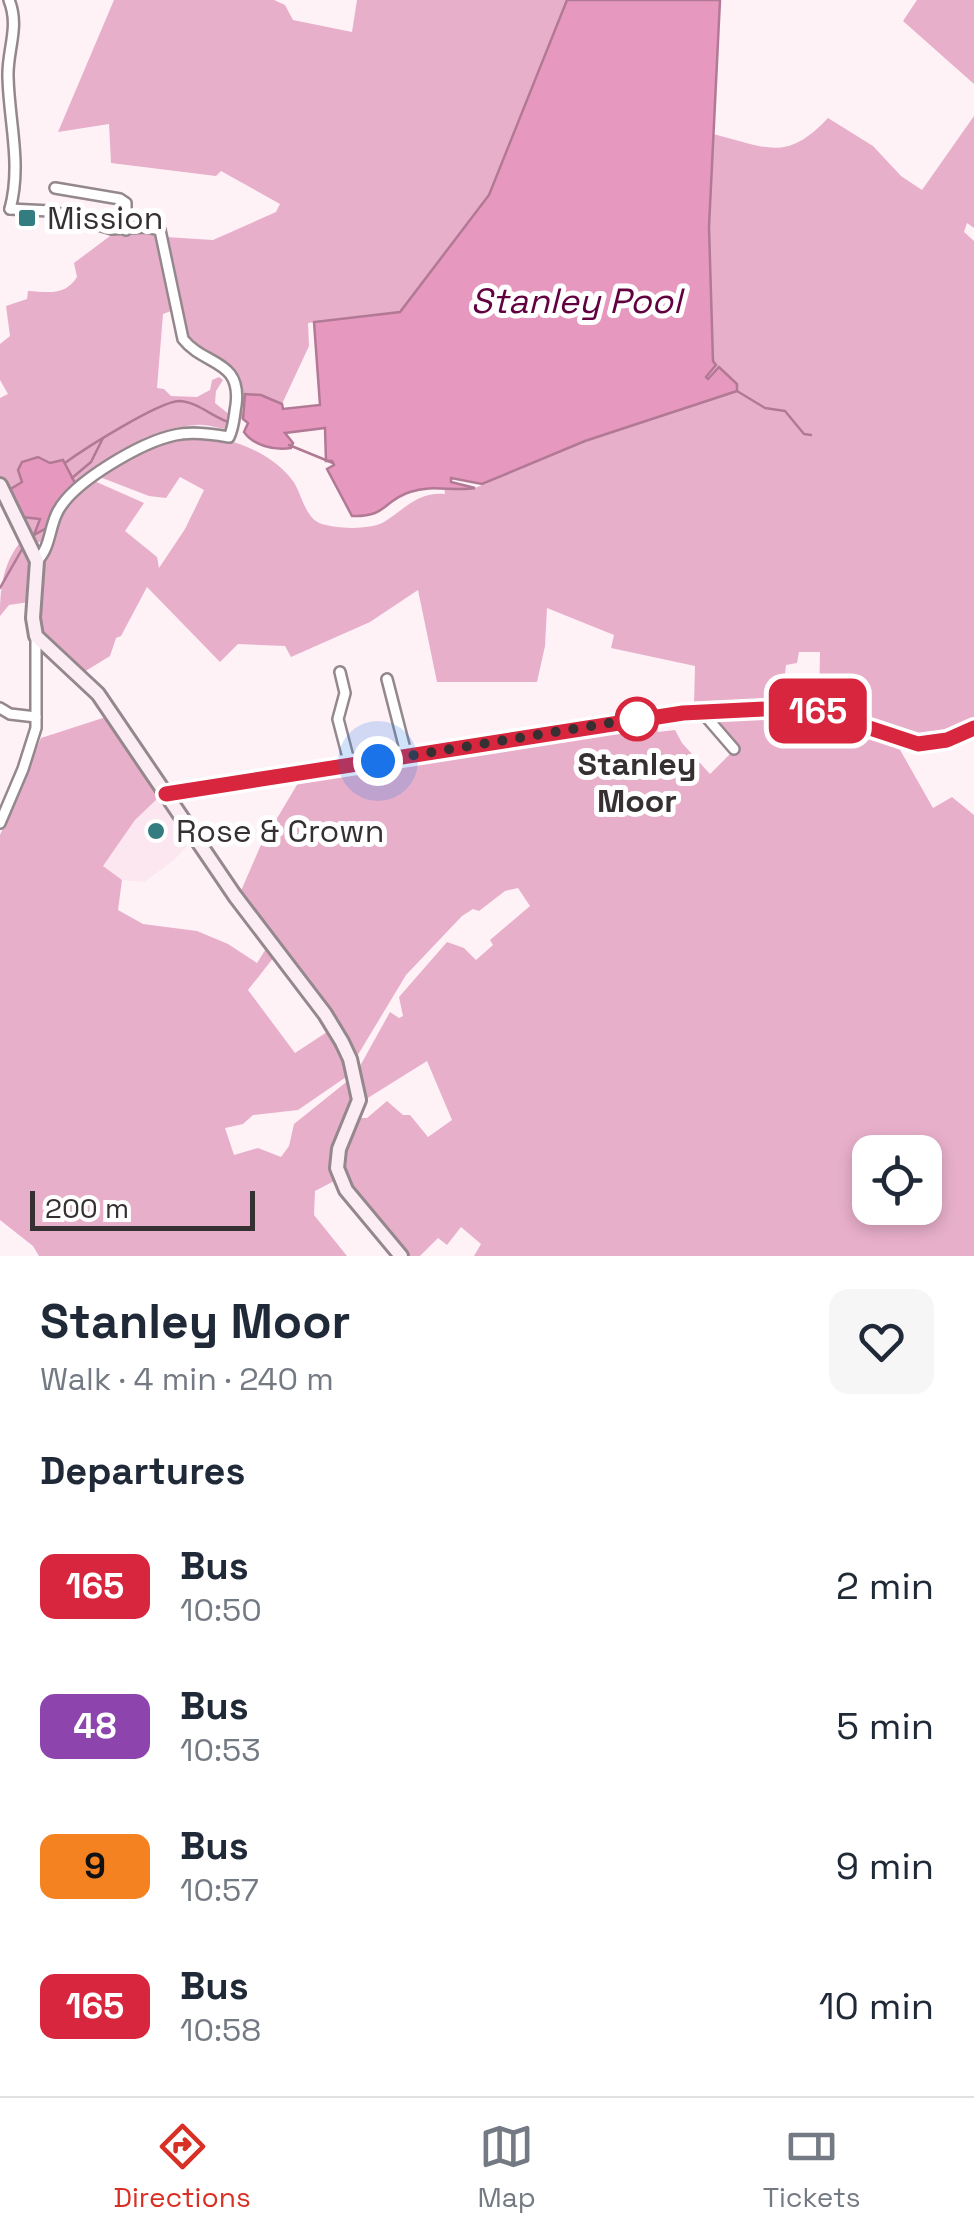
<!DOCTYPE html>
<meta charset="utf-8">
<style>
body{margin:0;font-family:"Space Grotesk",sans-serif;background:#f6f6f7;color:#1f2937;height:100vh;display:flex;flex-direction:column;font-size:38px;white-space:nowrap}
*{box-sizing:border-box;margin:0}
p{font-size:32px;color:#747a83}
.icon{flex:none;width:55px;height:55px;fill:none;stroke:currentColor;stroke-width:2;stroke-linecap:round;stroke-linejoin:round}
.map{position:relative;height:1256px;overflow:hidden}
.panel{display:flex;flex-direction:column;background:#fff;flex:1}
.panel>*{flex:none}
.badge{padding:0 20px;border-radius:15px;font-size:35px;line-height:65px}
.controls{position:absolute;left:852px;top:1135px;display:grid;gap:20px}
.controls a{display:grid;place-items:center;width:90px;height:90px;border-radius:20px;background:#fff;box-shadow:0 5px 15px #0003;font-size:50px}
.scale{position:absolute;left:30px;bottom:25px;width:225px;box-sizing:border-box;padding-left:10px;border:5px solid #363033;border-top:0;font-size:28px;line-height:35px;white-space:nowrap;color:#363033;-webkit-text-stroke:8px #fff;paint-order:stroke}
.you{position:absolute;width:50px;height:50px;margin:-25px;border:8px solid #fff;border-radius:50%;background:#1a73e8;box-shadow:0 0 0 15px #1a73e833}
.map>.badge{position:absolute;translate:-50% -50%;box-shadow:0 0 0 5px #fff}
h2{padding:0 40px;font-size:38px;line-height:90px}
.round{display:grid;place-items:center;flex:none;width:105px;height:105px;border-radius:20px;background:#f6f6f7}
.overview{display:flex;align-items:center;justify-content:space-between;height:170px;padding:0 40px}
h1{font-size:48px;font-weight:700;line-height:75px}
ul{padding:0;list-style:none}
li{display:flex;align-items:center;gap:30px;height:140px;padding:0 40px}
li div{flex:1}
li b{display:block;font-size:38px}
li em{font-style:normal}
li .badge{min-width:110px;font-weight:700;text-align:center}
.tab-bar{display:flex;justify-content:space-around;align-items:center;height:140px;border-top:2px solid #e0e1e3;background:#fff;font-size:28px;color:#747a83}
.tab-bar a{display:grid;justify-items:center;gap:5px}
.tab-bar .on{color:#d93025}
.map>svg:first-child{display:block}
.built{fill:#fce6f0}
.green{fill:#e8afca;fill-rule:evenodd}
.water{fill:#e798bf;stroke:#b27995;stroke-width:2.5}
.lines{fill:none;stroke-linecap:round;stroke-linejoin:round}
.stream{stroke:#b27995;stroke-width:2.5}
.street-casing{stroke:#94888d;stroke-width:14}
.secondary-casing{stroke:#94888d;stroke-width:18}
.street{stroke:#fff;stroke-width:9}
.secondary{stroke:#fcecf4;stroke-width:12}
.line-casing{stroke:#fff;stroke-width:22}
.line{stroke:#d7263d;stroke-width:15}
.walk{stroke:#363033;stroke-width:10;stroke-dasharray:0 18}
.poi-dot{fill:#337c7f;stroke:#fff;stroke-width:4}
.stop-dot{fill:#fff;stroke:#d7263d;stroke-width:5}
.labels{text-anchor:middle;stroke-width:10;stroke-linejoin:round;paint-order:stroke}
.poi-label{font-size:32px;fill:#363033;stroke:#fff;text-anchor:start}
.stop-label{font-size:32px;font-weight:bold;fill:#363033;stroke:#fff}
.water-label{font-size:35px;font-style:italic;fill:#61013f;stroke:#fff}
</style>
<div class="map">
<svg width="974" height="1256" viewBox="0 0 974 1256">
<rect width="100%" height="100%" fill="#fef2f7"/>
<path class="built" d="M 160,796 L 191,841 L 174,860 L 144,882 L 122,880 L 103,866 L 135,820 Z"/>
<g class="green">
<path d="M 114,0 L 274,0 L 285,5 L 293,20 L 352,32 L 357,0 L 567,0 L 489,195 L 400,312 L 308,323 L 309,346 L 282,404 L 261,395 L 242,408 L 243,419 L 236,417 L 238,381 L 190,345 L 184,335 L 164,243 L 166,237 L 213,240 L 276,212 L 280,204 L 221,171 L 216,176 L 111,163 L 109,124 L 58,132 Z"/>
<path d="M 917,0 L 974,0 L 974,84 L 903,21 Z"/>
<path d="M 974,116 L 974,228 L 967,223 L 964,232 L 974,241 L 974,720 C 910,750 880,726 819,703 L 820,652 L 799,652 L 797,663 L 786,665 L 782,701 L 757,706 L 694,704 L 695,666 L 611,648 L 614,635 L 547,608 L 545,646 L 537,682 L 437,682 L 418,590 L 370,622 L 291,657 L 285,646 L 238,644 L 220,662 L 147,587 L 121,636 L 116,638 L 110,656 L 84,672 L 41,635 C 35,609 47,539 60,516 C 68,502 80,489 92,480 L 144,503 L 125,531 L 157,557 L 159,568 L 185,529 L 204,490 L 180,477 L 166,498 L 149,496 L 97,476 C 117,465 138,452 159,443 C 202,425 265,444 293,481 C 302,494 305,519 322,524 C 337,529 370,530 384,522 C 405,509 417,492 445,494 L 444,486 L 475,488 L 585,441 L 737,391 L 705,377 L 713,361 L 708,273 L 713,134 C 766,147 786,163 828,118 L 873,146 L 901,176 L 922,190 Z"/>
<path d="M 147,230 L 157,236 L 171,311 L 163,314 L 157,388 L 164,389 L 171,396 L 197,397 L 210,390 L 212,380 L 219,377 L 223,380 L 216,391 L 215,403 L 230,415 L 228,429 C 217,429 208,424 197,425 C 151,427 110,456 75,483 L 63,461 L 22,482 L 36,516 L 40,519 L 35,534 L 50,526 L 45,539 L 36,544 L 0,477 L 0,398 L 8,394 L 0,380 L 0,344 L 10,336 L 6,306 L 27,299 L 28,291 C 49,292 65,296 77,277 L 74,263 L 114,233 Z"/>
<path d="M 23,539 L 31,562 L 29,602 L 9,605 L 0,616 C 0,588 3,561 23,539 Z"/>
<path d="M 797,709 L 899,748 L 933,808 L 952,797 L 974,815 L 974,1256 L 474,1256 L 481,1244 L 461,1227 L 447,1245 L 438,1238 L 420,1256 L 409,1256 L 343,1178 L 341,1153 L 358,1118 L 367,1118 L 387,1101 L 403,1115 L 410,1115 L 428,1137 L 452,1120 L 427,1061 L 363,1101 L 360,1066 L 390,1012 L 399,1018 L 403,1016 L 399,997 L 447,942 L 464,948 L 476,960 L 493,945 L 490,940 L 530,906 L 518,888 L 505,891 L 479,911 L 473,909 L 462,916 L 406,975 L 356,1058 L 328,1010 L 240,893 L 260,847 L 301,778 L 656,721 L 658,732 L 675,730 L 682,743 L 710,774 L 736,748 L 709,719 L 718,715 L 764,716 ZM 870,1152 L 925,1152 L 925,1208 L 870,1208 Z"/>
<path d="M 106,717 L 160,796 L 135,820 L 103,866 L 122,880 L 118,910 L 143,924 L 197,931 L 228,944 L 257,963 L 267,947 L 274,957 L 248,990 L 295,1053 L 330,1030 L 347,1063 L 349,1075 L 298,1110 L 253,1115 L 243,1124 L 225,1128 L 234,1155 L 258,1148 L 281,1157 L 289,1146 L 294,1124 L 350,1079 L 355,1095 L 336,1180 L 315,1191 L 314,1215 L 347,1256 L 39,1256 L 33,1246 L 0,1220 L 0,835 L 41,738 Z"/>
</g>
<g class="water">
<path d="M 567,0 L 720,0 L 709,227 L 713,361 L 716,365 L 706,377 L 708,379 L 719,367 L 737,384 L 737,391 L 585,441 L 482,484 L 451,478 L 451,482 L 475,488 C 454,492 432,484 410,492 C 382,501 388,517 352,516 L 327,469 L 334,465 L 332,461 L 326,461 L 325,428 L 285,433 L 293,443 L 291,448 C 274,451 253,445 244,432 L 248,423 L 243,419 L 245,394 L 261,395 L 282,404 L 283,409 L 320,405 L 314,322 L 400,312 L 489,195 Z"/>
<path d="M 38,457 L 50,463 L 63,460 L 75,483 L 50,526 L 34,535 L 40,519 L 22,517 L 9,490 L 22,482 L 18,470 L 22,462 Z"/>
</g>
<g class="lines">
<g class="stream">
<path d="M 737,391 L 765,408 L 785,411 L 804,434 L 811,435"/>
<path d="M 289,445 L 333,463"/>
<path d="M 65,463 C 84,449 158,402 179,401 C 196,401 214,418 231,423"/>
<path d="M 72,478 L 91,462 L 103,438"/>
<path d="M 0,588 L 25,544"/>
</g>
<defs>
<g id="street">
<path d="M 9,0 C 20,27 7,50 8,77 C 9,122 22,164 10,209"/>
<path d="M 55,188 L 120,199 L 126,203 L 126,230"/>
<path d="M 10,209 L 50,211 L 112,229 L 146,227 L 160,230 L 183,339 C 204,366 242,359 236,405 C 234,416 234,427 229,437 C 212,434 192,431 175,435 C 142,442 74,481 58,511 C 49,527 51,547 37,561"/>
<path d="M 340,672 L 345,693 L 338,719 L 350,765"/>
<path d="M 387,679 L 407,757"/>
<path d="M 0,708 L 10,714 L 36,717"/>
<path d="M 702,712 L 734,749"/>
<path d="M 0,823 L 23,769 L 36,728 L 36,636"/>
</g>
<g id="secondary">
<path d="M 0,485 L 37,561 L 33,618 L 36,636 L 98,694 L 235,896 L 325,1014 L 342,1042 L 350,1059 L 359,1100 L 339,1149 L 337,1168 L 346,1190 L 401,1256"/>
<path d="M 166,793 L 683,713 L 806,707 L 918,744 L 947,740 L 974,728"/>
</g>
</defs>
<use href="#street" class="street-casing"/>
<use href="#secondary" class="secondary-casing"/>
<use href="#street" class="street"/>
<use href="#secondary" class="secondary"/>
</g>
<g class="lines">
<defs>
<path id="line" d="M 166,794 L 683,713 L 806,707 L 918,744 L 947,740 L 974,728"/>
</defs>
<use href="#line" class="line-casing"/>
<use href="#line" class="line"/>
<path class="walk" d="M 378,761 L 640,718 L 637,719"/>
</g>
<g class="poi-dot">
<rect x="17" y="208" width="20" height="20" rx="5"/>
<circle cx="156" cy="831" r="10"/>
</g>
<circle class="stop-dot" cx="637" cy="719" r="20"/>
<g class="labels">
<g class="poi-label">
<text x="47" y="229">Mission</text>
<text x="176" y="842">Rose &amp; Crown</text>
</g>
<g class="stop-label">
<text x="637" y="775">Stanley<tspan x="637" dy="37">Moor</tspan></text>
</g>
<g class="water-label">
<text x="576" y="313">Stanley Pool</text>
</g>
</g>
</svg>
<div class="controls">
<a><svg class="icon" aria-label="locate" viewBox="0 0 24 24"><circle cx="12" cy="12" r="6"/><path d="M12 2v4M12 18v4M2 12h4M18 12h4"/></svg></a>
</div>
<div class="scale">200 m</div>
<div class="you" style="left:378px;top:761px"></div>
<b class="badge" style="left:818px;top:711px;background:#d7263d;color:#fff">165</b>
</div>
<section class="panel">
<div class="overview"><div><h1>Stanley Moor</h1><p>Walk · 4 min · 240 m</p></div><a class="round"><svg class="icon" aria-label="heart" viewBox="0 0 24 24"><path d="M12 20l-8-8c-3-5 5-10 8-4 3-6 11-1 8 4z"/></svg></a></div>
<h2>Departures</h2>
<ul>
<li><span class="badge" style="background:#d7263d;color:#fff">165</span><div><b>Bus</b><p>10:50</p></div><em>2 min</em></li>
<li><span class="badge" style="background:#8e44ad;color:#fff">48</span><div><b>Bus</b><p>10:53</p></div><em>5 min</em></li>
<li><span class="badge" style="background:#f58220;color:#111">9</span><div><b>Bus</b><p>10:57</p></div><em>9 min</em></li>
<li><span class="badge" style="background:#d7263d;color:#fff">165</span><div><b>Bus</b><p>10:58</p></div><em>10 min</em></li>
</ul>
</section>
<nav class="tab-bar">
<a class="on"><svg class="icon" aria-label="directions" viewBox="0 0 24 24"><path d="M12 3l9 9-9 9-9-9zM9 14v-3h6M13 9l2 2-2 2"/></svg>Directions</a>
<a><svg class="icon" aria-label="map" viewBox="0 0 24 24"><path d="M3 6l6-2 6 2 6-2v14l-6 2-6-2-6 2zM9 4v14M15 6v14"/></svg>Map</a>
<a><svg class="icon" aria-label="tickets" viewBox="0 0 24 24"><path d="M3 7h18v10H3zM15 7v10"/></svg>Tickets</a>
</nav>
